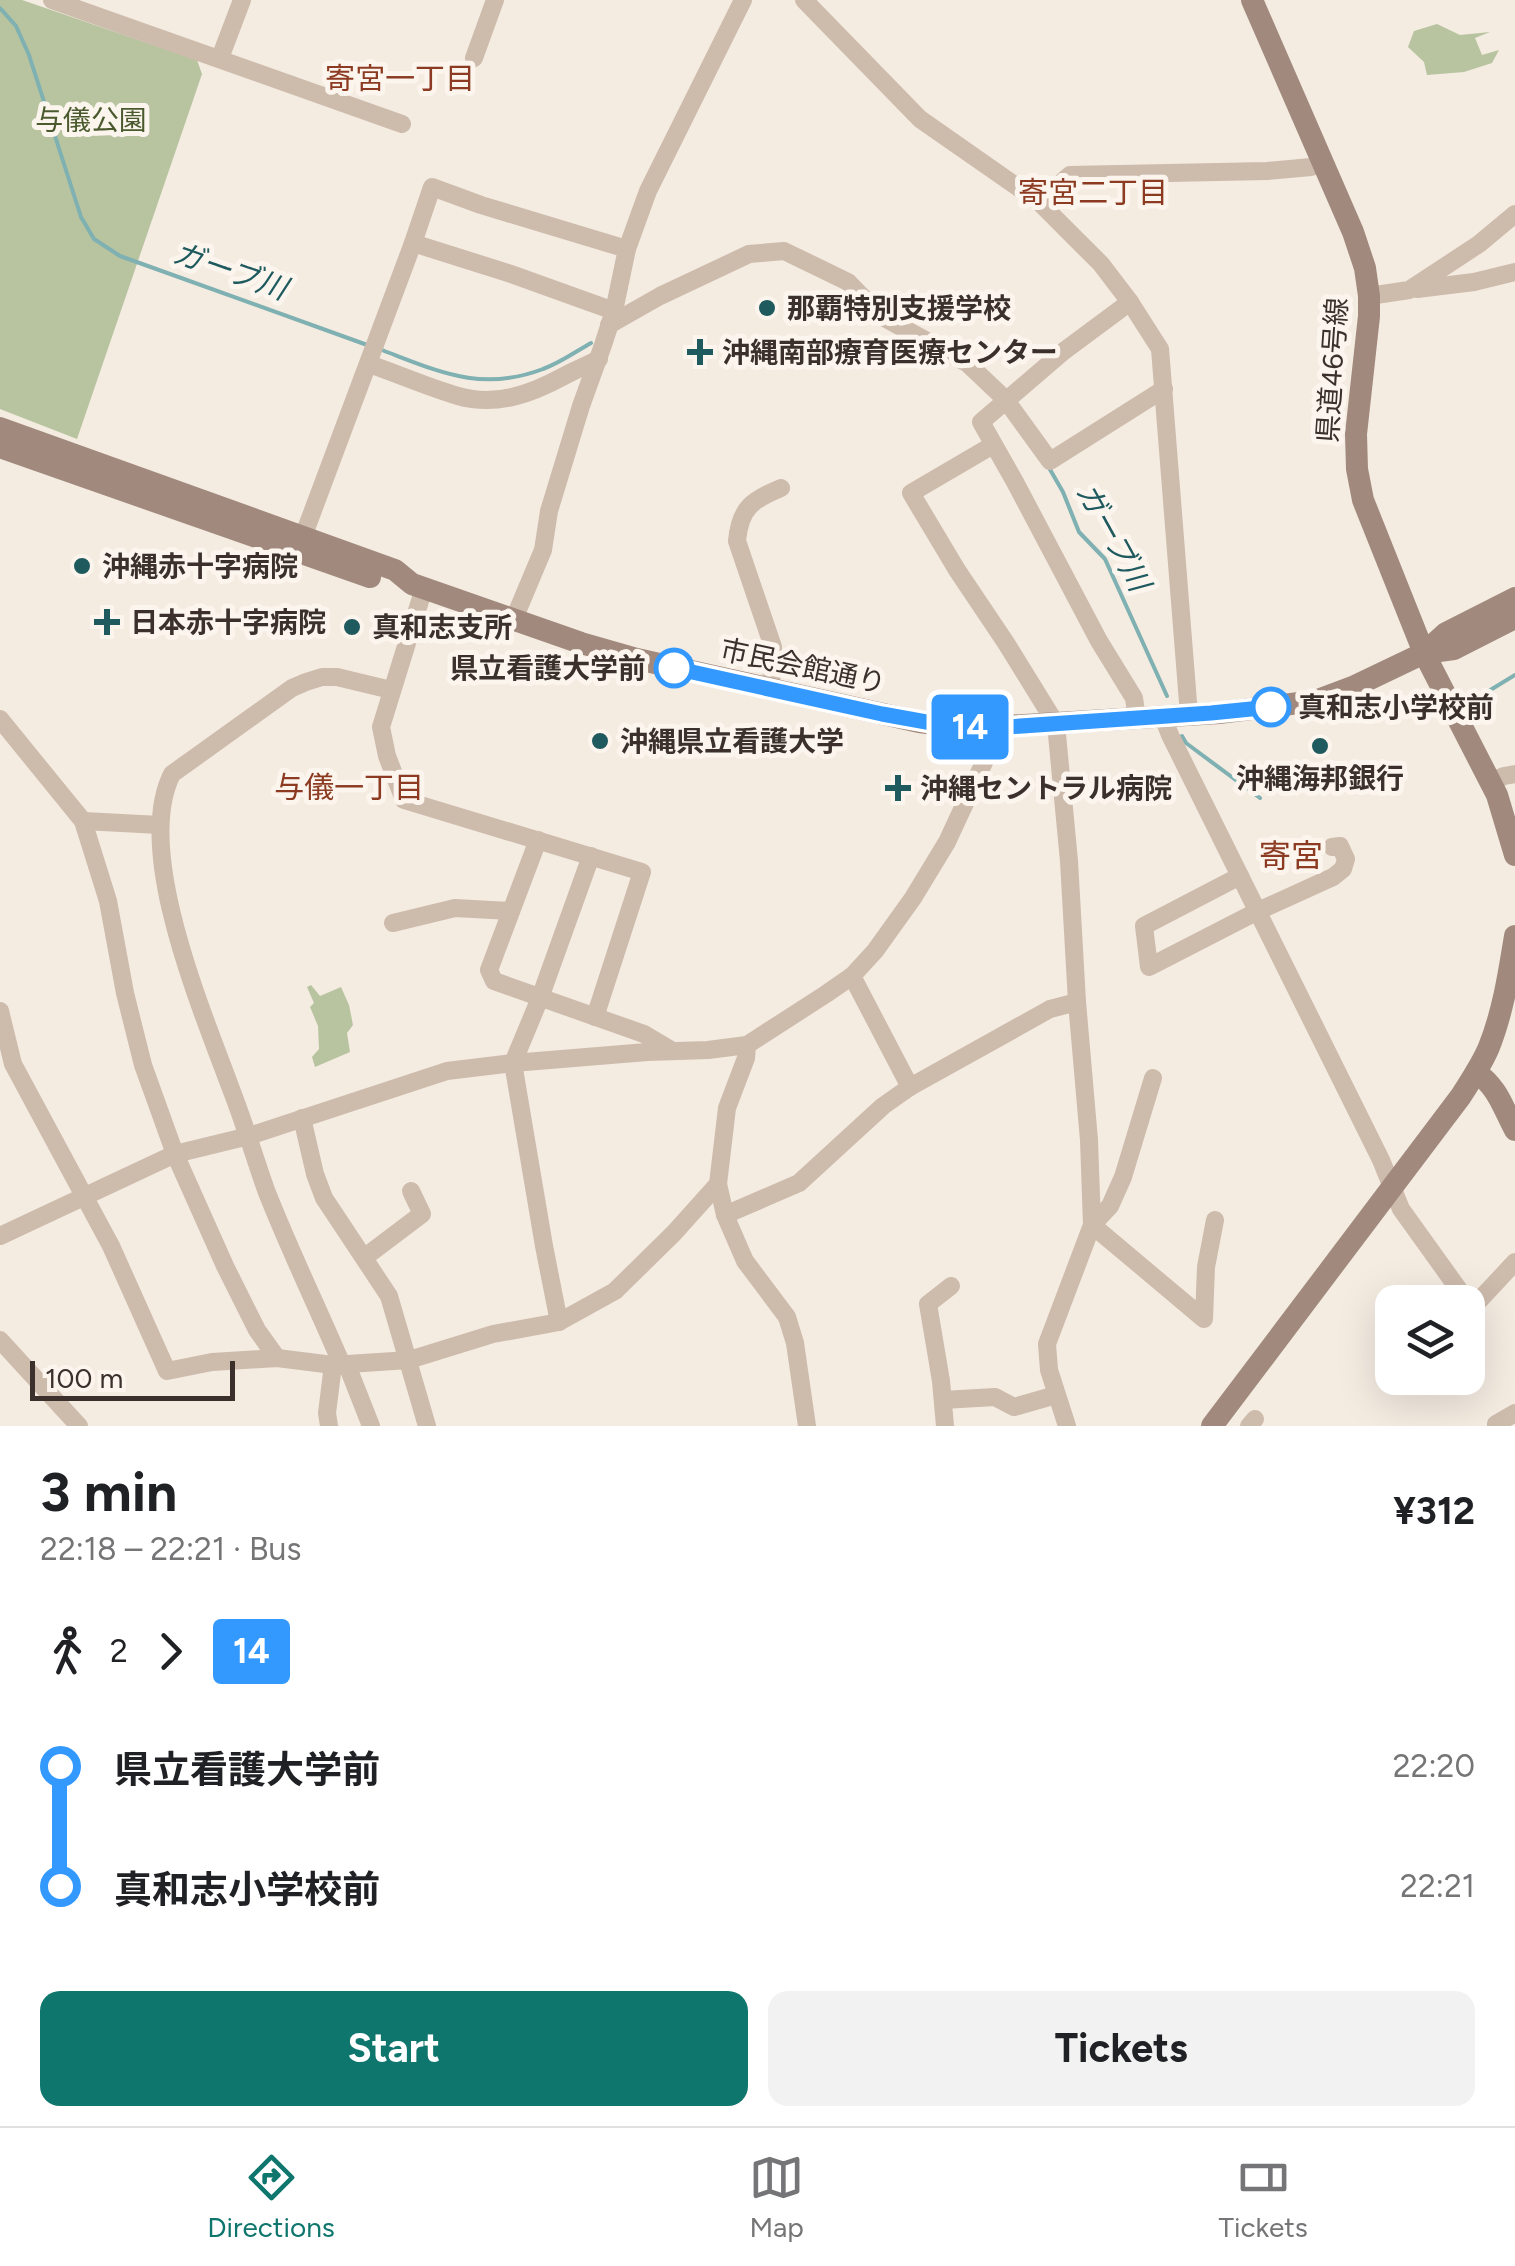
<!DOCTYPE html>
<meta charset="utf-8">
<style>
body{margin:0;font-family:Figtree,"Noto Sans JP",sans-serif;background:#f2f2f2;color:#202124;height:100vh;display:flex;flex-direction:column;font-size:38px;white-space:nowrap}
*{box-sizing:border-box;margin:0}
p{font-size:32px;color:#757577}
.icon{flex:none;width:55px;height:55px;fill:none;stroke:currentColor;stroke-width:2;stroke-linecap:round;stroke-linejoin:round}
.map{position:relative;height:1426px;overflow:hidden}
.panel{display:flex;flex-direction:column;background:#fff;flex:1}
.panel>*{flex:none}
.badge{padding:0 20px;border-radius:8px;font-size:35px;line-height:65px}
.fabs{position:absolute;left:1375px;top:1285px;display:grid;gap:20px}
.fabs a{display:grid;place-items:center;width:110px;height:110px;border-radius:20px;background:#fff;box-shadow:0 10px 40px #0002;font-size:50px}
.scale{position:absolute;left:30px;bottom:25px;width:205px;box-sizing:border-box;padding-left:10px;border:5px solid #3b302b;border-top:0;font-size:28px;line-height:35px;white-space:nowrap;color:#3b302b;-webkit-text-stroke:8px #fbf5ee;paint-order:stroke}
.map>.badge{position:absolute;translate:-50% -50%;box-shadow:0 0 0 5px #fff}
.legs{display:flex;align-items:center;gap:15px;height:110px;padding:0 40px;font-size:32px}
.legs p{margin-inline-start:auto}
.summary{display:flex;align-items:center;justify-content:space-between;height:170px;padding:0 40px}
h1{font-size:55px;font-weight:700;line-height:75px}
.primary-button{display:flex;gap:20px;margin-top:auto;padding:20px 40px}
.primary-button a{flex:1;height:115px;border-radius:20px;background:#0f766e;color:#fff;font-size:40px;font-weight:700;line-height:115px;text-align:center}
.primary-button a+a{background:#f2f2f2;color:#202124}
ul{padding:0 40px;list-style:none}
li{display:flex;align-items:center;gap:35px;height:120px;font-size:38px}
li i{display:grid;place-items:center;width:15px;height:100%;margin:0 12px;background:currentColor}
li i::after{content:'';width:25px;height:25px;margin:-12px;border:8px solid;border-radius:50%;background:#fff}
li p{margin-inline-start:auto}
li:first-child i{background:linear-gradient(#0000 50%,currentColor 0)}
li:last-child i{background:linear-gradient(currentColor 50%,#0000 0)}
.menu{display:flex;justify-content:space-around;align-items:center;height:140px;border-top:2px solid #e0e0e0;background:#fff;font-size:28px;color:#757577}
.menu a{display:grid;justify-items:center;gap:5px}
.menu .current{color:#0f766e}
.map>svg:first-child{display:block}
.green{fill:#b8c4a0}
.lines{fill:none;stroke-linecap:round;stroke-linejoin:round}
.stream{stroke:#7fb0b2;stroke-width:4}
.street{stroke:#cdbbac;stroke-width:18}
.secondary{stroke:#a18a7d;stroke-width:22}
.line-1-casing{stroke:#fff;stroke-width:22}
.line-1{stroke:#39f;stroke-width:15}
.poi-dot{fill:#1f5a5e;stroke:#fbf5ee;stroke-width:4}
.stop-1-dot{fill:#fff;stroke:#39f;stroke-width:5}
.labels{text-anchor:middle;stroke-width:10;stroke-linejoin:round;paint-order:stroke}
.park-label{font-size:28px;fill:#4a5a2e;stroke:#fbf5ee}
.poi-label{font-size:28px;font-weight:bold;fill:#3b302b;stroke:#fbf5ee;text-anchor:start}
.street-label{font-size:28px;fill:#3b302b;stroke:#fbf5ee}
.stop-label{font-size:28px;font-weight:bold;fill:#3b302b;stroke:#fbf5ee;text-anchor:end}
.neighbourhood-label{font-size:30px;fill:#8c3b22;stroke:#fbf5ee}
.water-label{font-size:30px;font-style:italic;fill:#1f5a5e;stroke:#fbf5ee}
.quarter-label{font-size:32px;fill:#8c3b22;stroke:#fbf5ee}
</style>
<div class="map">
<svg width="1515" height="1426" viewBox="0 0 1515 1426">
<rect width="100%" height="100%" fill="#f4ebe1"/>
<g class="green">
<path d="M 0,0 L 22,0 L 197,60 L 202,74 L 77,439 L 0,409 Z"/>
<path d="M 1437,24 L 1460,35 L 1490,32 L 1475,38 L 1482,55 L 1499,50 L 1492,63 L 1464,72 L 1427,75 L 1424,62 L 1408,47 L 1414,31 Z"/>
<path d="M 311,985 L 320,996 L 341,987 L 349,1005 L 353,1025 L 347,1033 L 350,1052 L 315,1067 L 312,1057 L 319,1049 L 318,1026 L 310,1007 L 314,1003 L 307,987 Z"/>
</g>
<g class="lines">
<g class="stream">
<path d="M 0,8 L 16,26 L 29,55 L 81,217 L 94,239 L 120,256 L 370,346"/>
<path d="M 379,349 C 438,371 480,393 543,369 C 560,363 575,352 591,343"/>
<path d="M 1048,466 L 1063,492 L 1079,532 L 1105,559 L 1167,696"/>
<path d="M 1474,700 L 1515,675"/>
<path d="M 1182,736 L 1186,743 L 1260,798"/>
</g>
<g class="street">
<path d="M 52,0 L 402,124"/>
<path d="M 804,0 L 920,119 L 1039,202 L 1101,264 L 1130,302 L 1160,349 L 1189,715"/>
<path d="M 220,58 L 242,0"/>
<path d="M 474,58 L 495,0"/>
<path d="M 1039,202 L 1070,175 L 1267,171 L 1311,167 L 1323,163"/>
<path d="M 413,243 L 432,187 L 481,205 L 627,249"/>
<path d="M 1417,289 L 1474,282 L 1515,272"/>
<path d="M 1369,296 L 1409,290 L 1479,244 L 1515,214"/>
<path d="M 1130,302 L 1064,351 L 981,422 L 1015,482 L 1099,641 L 1134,698 L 1137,718"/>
<path d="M 609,325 L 660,296 L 749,254 L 784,251 L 848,282 L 881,316 L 967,363 L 1005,399 L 1050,461 L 1164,389"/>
<path d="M 369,364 C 398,374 430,388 458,396 C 496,407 531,394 564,376 C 575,370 588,365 599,359"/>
<path d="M 993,445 L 911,493 L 957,570 L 1006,643 L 1056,724 L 1069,861 L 1077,1002 L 1089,1140 L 1092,1225 L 1204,1319 L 1206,1267 L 1215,1220"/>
<path d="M 300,545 L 413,243 L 511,274 L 614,311"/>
<path d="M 424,588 L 381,727 L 387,756 L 404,800 L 642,872 L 595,1017"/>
<path d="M 514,619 L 543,550 L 549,511 L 581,406 L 603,345 L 614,311 L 627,249 L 648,191 L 743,0"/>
<path d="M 771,690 L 773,647 L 737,541 C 740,508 752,500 781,488"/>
<path d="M 1163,717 L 1170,735 L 1381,1160 L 1401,1209 L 1472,1308 L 1515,1262"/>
<path d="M 0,719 L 83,821 L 108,901 L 125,993 L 143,1065 L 175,1154 L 225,1266 L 257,1330 L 277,1358"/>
<path d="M 1491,782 L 1504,776 L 1515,774"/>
<path d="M 83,821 L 160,825"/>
<path d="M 538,840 L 489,970 L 494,981 L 644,1034 L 671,1050"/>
<path d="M 1240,876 L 1144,926 L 1149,967 L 1258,911 L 1333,877 L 1343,869 L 1346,859 L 1340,846 L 1332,847"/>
<path d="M 393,923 L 455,908 L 511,911"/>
<path d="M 852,976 L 910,1087"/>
<path d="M 0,1011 L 13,1064 L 111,1246 L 167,1371 L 212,1362 L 277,1358 L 333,1365 L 409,1360 L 493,1334 L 559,1322 L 615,1291 L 674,1233 L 718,1184"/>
<path d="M 747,1045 L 746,1058 L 727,1108 L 718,1184 L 725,1215 L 745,1261 L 787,1317 L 795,1343 L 807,1426"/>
<path d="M 302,1118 L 315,1174 L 324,1198 L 389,1296 L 427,1426"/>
<path d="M 725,1215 L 799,1183 L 883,1106 L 910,1087 L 1050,1009 L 1077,1002"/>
<path d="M 0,1236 L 175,1154 L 249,1136 L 447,1071 L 513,1063 L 647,1052 L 708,1050 L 747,1045 L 826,994 L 852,976 L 875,951 L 913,898 L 947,842 L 986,758 L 991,727"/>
<path d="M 365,1257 L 422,1214 L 411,1191"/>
<path d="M 559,1322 L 544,1246 L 513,1063 L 540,998 L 591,856"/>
<path d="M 0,1340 L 79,1426"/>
<path d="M 342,1365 C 317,1306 289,1249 266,1190 C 254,1156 244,1122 231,1089 C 203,1012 133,851 172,774 L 292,688 L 306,682 L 322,677 L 337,677 L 391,690"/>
<path d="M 347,1365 L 371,1426"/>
<path d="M 943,1400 L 995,1397 L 1014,1407 L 1056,1395"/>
<path d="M 1496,1424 L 1515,1413"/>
<path d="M 329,1426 L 327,1413 L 333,1365"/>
<path d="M 945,1426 L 941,1381 L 928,1304 L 951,1286"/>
<path d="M 1067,1426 L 1049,1370 L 1047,1344 L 1092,1225 L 1110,1206 L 1123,1177 L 1153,1078"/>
<path d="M 1249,1426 L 1255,1419"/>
</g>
<g class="secondary">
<path d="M 1252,0 L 1353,232 L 1365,268 L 1369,296 L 1369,316 L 1356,434 L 1357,469 L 1363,500 L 1424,653 L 1497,795 L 1515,855"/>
<path d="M 0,428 L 395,570 L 412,584 L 581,643 L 637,659 L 919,722 L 943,725 L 991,727 L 1219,713 L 1315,701 L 1355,686 L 1424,653 L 1446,633 L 1515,598"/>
<path d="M 0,447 L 370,577"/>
<path d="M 1424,653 L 1454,649 L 1515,618"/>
<path d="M 1476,1072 C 1499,1089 1502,1106 1515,1130"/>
<path d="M 1212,1426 L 1461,1096 C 1471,1080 1482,1064 1489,1047 C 1503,1012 1509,973 1515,936"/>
</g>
</g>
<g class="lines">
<defs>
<path id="line-1" d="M 674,668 L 882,714 L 943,725 L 1007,727 L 1211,713 L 1271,707"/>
</defs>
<use href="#line-1" class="line-1-casing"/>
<use href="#line-1" class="line-1"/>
</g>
<g class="poi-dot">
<circle cx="767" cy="308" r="10"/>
<path d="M695 337h10v10h10v10h-10v10h-10v-10h-10v-10h10z"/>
<circle cx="82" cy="566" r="10"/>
<path d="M102 607h10v10h10v10h-10v10h-10v-10h-10v-10h10z"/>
<circle cx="352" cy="627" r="10"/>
<circle cx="600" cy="741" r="10"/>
<circle cx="1320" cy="746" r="10"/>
<path d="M893 773h10v10h10v10h-10v10h-10v-10h-10v-10h10z"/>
</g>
<g class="stop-1-dot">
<circle cx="674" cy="668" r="18"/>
<circle cx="1271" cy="707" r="18"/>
</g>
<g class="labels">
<g class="park-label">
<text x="91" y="130">与儀公園</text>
</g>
<g class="poi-label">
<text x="787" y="318">那覇特別支援学校</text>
<text x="722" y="362">沖縄南部療育医療センター</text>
<text x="102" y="576">沖縄赤十字病院</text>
<text x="130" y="632">日本赤十字病院</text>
<text x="372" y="637">真和志支所</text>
<text x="620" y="751">沖縄県立看護大学</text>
<text x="1320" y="788" text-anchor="middle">沖縄海邦銀行</text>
<text x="920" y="798">沖縄セントラル病院</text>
</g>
<g class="street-label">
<text transform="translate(1332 370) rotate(-86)" y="10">県道46号線</text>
<text transform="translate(803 666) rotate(12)" y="10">市民会館通り</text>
</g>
<g class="stop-label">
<text x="646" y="678">県立看護大学前</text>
<text x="1298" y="717" text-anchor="start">真和志小学校前</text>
</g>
<g class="neighbourhood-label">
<text x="400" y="89">寄宮一丁目</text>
<text x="1093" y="203">寄宮二丁目</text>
<text x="349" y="798">与儀一丁目</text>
</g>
<g class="water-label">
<text transform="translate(230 271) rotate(19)" y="10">ガーブ川</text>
<text transform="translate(1113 537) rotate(61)" y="10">ガーブ川</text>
</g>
<g class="quarter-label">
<text x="1291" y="867">寄宮</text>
</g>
</g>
</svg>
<div class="fabs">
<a><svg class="icon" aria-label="layers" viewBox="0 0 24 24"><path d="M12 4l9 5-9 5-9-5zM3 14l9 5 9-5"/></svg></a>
</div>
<div class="scale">100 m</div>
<b class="badge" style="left:970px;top:727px;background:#39f;color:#fff">14</b>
</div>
<section class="panel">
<div class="summary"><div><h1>3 min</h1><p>22:18 – 22:21 · Bus</p></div><b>¥312</b></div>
<div class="legs"><svg class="icon" aria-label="walk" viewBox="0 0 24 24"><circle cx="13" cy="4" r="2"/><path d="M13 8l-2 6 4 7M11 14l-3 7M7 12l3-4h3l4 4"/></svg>2<svg class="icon" aria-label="forward" viewBox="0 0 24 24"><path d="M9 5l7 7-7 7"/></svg><b class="badge" style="background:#39f;color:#fff">14</b></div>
<ul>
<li><i style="color:#39f"></i><b>県立看護大学前</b><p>22:20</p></li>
<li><i style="color:#39f"></i><b>真和志小学校前</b><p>22:21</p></li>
</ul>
<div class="primary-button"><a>Start</a><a>Tickets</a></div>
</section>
<nav class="menu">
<a class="current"><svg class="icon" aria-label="directions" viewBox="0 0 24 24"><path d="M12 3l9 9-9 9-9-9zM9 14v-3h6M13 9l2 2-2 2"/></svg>Directions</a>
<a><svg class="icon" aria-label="map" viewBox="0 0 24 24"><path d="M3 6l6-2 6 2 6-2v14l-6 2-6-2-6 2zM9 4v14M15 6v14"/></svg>Map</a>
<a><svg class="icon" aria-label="tickets" viewBox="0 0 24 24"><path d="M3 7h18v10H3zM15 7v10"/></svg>Tickets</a>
</nav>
